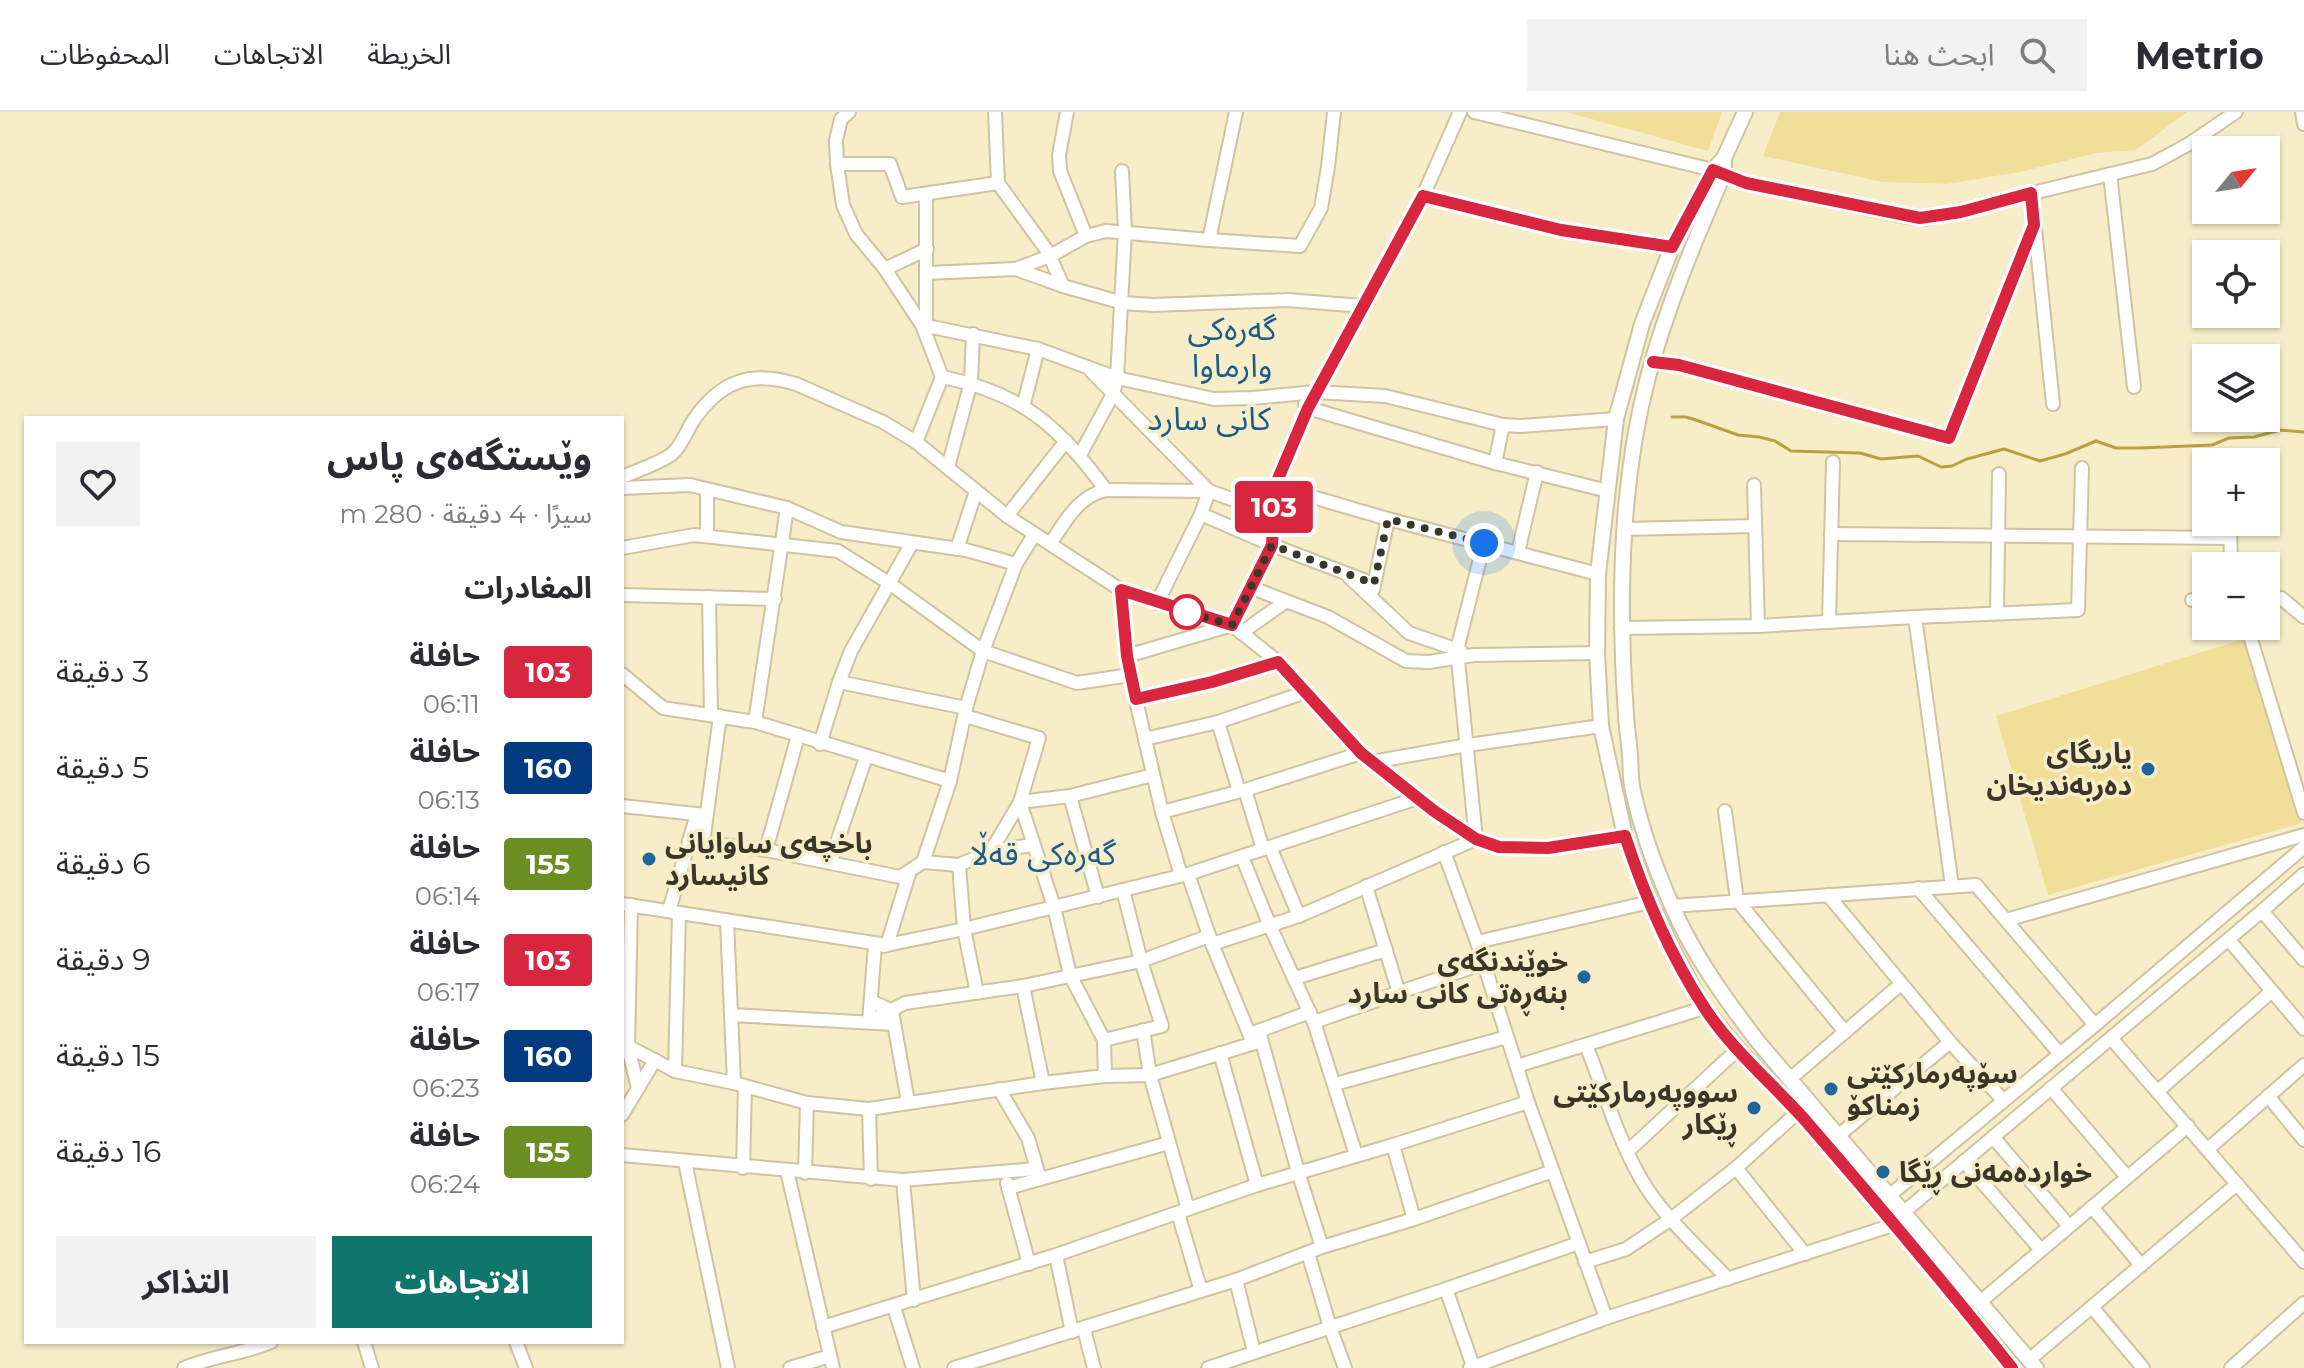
<!DOCTYPE html>
<html lang="ar">
<meta charset="utf-8">
<style>
body{margin:0;font-family:Montserrat,"Noto Sans Arabic",sans-serif;background:#f2f2f3;color:#2b2b33;direction:rtl;height:100vh;display:flex;flex-direction:column;font-size:30px;white-space:nowrap}
*{box-sizing:border-box;margin:0}
p{font-size:26px;color:#7c7c81}
.icon{flex:none;width:44px;height:44px;fill:none;stroke:currentColor;stroke-width:2;stroke-linecap:round;stroke-linejoin:round}
.map{position:relative;flex:1;overflow:hidden;direction:ltr}
.drawer{position:absolute;left:24px;top:304px;width:600px;height:928px;display:flex;flex-direction:column;background:#fff;border-radius:0px;box-shadow:0 2px 6px #0004;direction:rtl}
.drawer>*{flex:none}
.badge{padding:0 16px;border-radius:6px;font-size:28px;line-height:52px}
.needle{width:52px;rotate:60deg}
.buttons{position:absolute;left:2192px;top:24px;display:grid;gap:16px}
.buttons a{display:grid;place-items:center;width:88px;height:88px;border-radius:0px;background:#fff;box-shadow:0 2px 6px #0004;font-size:40px}
.you{position:absolute;width:40px;height:40px;margin:-20px;border:6px solid #fff;border-radius:50%;background:#1a73e8;box-shadow:0 0 0 12px #1a73e833}
.map>.badge{position:absolute;translate:-50% -50%;box-shadow:0 0 0 4px #fff}
h2{padding:0 32px;font-size:30px;line-height:72px}
.round{display:grid;place-items:center;flex:none;width:84px;height:84px;border-radius:0px;background:#f2f2f3}
.summary{display:flex;align-items:center;justify-content:space-between;height:136px;padding:0 32px}
h1{font-size:38px;font-weight:700;line-height:60px}
.primary-button{display:flex;gap:16px;margin-top:auto;padding:16px 32px}
.primary-button a{flex:1;height:92px;border-radius:0px;background:#0f766e;color:#fff;font-size:32px;font-weight:700;line-height:92px;text-align:center}
.primary-button a+a{background:#f2f2f3;color:#2b2b33}
ul{padding:0;list-style:none}
li{display:flex;align-items:center;gap:24px;height:96px;padding:0 32px}
li div{flex:1}
li b{display:block;font-size:30px}
li em{font-style:normal}
li .badge{min-width:88px;font-weight:700;text-align:center}
header{display:flex;align-items:center;gap:48px;box-sizing:border-box;height:112px;padding:0 40px;background:#fff;border-bottom:2px solid #e1e1e2}
header strong{font-size:38px}
nav{display:flex;gap:44px;margin-inline-start:auto;font-size:28px}
.search{width:560px;height:72px;background:#f2f2f3;display:flex;align-items:center;gap:20px;box-sizing:border-box;padding:0 28px;border-radius:0px;color:#7c7c81;font-size:30px}
.map>svg:first-child{display:block}
.garden{fill:#f1df99}
.lines{fill:none;stroke-linecap:round;stroke-linejoin:round}
.stream{stroke:#b9a13f;stroke-width:3}
.minor-casing{stroke:#cdc4a0;stroke-width:16}
.major-casing{stroke:#cdc4a0;stroke-width:18}
.minor{stroke:#fff;stroke-width:12}
.major{stroke:#fff;stroke-width:14}
.line-casing{stroke:#fff;stroke-width:18}
.line{stroke:#d7263d;stroke-width:12}
.walk{stroke:#3a3628;stroke-width:8;stroke-dasharray:0 14.4}
.stop-dot{fill:#fff;stroke:#d7263d;stroke-width:4}
.poi-dot{fill:#20669a;stroke:#f7eec9;stroke-width:3}
.labels{text-anchor:middle;stroke-width:7;stroke-linejoin:round;paint-order:stroke}
.poi-label{font-size:28px;font-weight:bold;fill:#3a3628;stroke:#f7eec9;text-anchor:end}
.quarter-label{font-size:32px;fill:#1b5a8a;stroke:#f7eec9}
</style>
<header>
<strong>Metrio</strong>
<div class="search"><svg class="icon" aria-label="search" viewBox="0 0 24 24"><circle cx="10" cy="10" r="6"/><path d="M15 15l6 6"/></svg>ابحث هنا</div>
<nav><a>الخريطة</a><a>الاتجاهات</a><a>المحفوظات</a></nav>
</header>
<div class="map">
<svg width="2304" height="1256" viewBox="0 0 2304 1256">
<rect width="100%" height="100%" fill="#f7eec9"/>
<g class="garden">
<path d="M 1566,0 L 1722,0 L 1708,39 Z"/>
<path d="M 1780,0 L 2187,0 L 2136,38 L 2097,41 L 2020,60 L 1947,72 L 1883,70 L 1763,44 Z"/>
<path d="M 2244,527 L 2302,711 L 2048,783 L 1996,604 Z"/>
</g>
<g class="lines">
<path class="stream" d="M 1672,305 L 1686,305 L 1699,309 L 1738,323 L 1759,325 L 1775,329 L 1791,339 L 1860,341 L 1881,347 L 1918,344 L 1941,355 L 1952,354 L 1967,347 L 2004,337 L 2040,349 L 2065,342 L 2096,329 L 2116,336 L 2140,336 L 2212,333 L 2229,326 L 2254,325 L 2280,318 L 2304,320"/>
<defs>
<g id="minor">
<path d="M 849,0 L 841,7 L 836,28 L 837,52 L 843,93 L 856,122 L 885,157 L 922,213 L 942,265 L 916,330"/>
<path d="M 995,0 L 998,71 L 1048,140 L 1063,174"/>
<path d="M 1067,0 L 1059,43 L 1060,59 L 1086,124"/>
<path d="M 1474,0 L 1713,58 L 1746,71 L 1907,105 L 1926,107 L 2152,52 L 2189,32 L 2236,0"/>
<path d="M 2302,0 L 2304,12"/>
<path d="M 837,52 L 890,52 L 902,85 L 998,71"/>
<path d="M 2110,62 L 2134,275"/>
<path d="M 926,82 L 926,219"/>
<path d="M 1423,84 L 1561,118 L 1672,135"/>
<path d="M 2035,116 L 2053,292"/>
<path d="M 1209,128 L 1300,134 L 1321,96 L 1328,55 L 1334,0"/>
<path d="M 885,157 L 927,137"/>
<path d="M 1016,157 L 1050,144 L 1086,124 L 1106,119 L 1209,128 L 1236,0"/>
<path d="M 927,161 L 1016,157 L 1063,174 L 1123,191 L 1153,193 L 1287,188 L 1363,194"/>
<path d="M 922,213 L 1038,237 L 1117,266 L 1214,287 L 1253,286 L 1316,280 L 1385,284 L 1503,313 L 1521,314 L 1616,307"/>
<path d="M 1653,250 L 1679,253 L 1949,326 L 2034,113 L 2031,81"/>
<path d="M 1091,259 L 1209,379"/>
<path d="M 942,265 C 1023,281 1059,315 1106,378"/>
<path d="M 1305,292 L 1308,296 L 1495,351 L 1608,379"/>
<path d="M 1023,295 L 1038,237"/>
<path d="M 1080,343 L 1113,282 L 1117,266 L 1125,119 L 1122,59"/>
<path d="M 1495,351 L 1503,313"/>
<path d="M 948,355 L 971,270 L 973,222"/>
<path d="M 622,365 C 634,360 665,349 673,341 C 682,333 687,318 693,309 C 720,269 750,258 796,272 L 883,310 L 916,330 L 1007,404 L 1121,478 L 1232,513 L 1278,550 L 1361,641 L 1434,699 L 1476,727 L 1499,735 L 1548,736 L 1625,724"/>
<path d="M 1754,373 L 1758,514"/>
<path d="M 1275,374 L 1388,407 L 1598,462"/>
<path d="M 622,376 L 690,373 L 787,396 L 841,420 L 966,438 L 1016,452"/>
<path d="M 1201,402 L 1272,433 L 1374,472"/>
<path d="M 1007,404 L 1066,329"/>
<path d="M 2230,410 L 2231,454"/>
<path d="M 1625,417 L 1755,414"/>
<path d="M 1831,422 L 2230,426"/>
<path d="M 707,424 L 707,378"/>
<path d="M 1050,432 C 1065,410 1078,384 1106,378 L 1209,379 L 1273,402"/>
<path d="M 622,436 L 694,423 L 838,439 L 889,471 L 983,539 L 1077,571 L 1130,563"/>
<path d="M 957,437 L 976,379"/>
<path d="M 1518,440 L 1537,360"/>
<path d="M 1349,465 L 1409,521 L 1461,539"/>
<path d="M 1252,476 L 1328,505 L 1406,549 L 1429,550 L 1474,543 L 1597,541"/>
<path d="M 1121,478 L 1130,563 L 1162,700 L 1181,763"/>
<path d="M 1373,478 L 1388,407"/>
<path d="M 622,483 L 775,487"/>
<path d="M 709,485 L 711,603"/>
<path d="M 2266,486 L 2281,486 L 2304,505"/>
<path d="M 2192,488 L 2206,488"/>
<path d="M 1157,491 L 1201,402 L 1209,379"/>
<path d="M 1997,501 L 1999,362"/>
<path d="M 1915,505 L 1952,774"/>
<path d="M 1829,510 L 1833,350"/>
<path d="M 2247,514 L 2304,701"/>
<path d="M 1621,516 L 1758,514 L 1915,505 L 2078,498 L 2082,356"/>
<path d="M 1241,521 L 1285,490"/>
<path d="M 1127,544 L 1232,513 L 1272,433 L 1275,374 L 1308,296 L 1423,84 L 1460,0"/>
<path d="M 622,562 L 663,596 L 755,610 L 950,669"/>
<path d="M 839,570 L 966,596"/>
<path d="M 1136,587 L 1212,570 L 1278,550"/>
<path d="M 965,604 L 1039,626 L 1020,690 L 991,739"/>
<path d="M 755,610 L 787,396"/>
<path d="M 1218,610 L 1239,679"/>
<path d="M 1145,627 L 1218,610 L 1306,580"/>
<path d="M 820,632 L 839,570 L 851,539 L 912,431"/>
<path d="M 1372,650 L 1468,633 L 1601,614"/>
<path d="M 1245,678 L 1263,737"/>
<path d="M 1070,684 L 1098,785"/>
<path d="M 622,694 L 705,703"/>
<path d="M 1725,699 L 1737,788 L 1845,920"/>
<path d="M 1162,700 L 1245,678 L 1361,641"/>
<path d="M 689,729 L 766,738 L 905,766"/>
<path d="M 703,731 L 720,604"/>
<path d="M 1270,735 L 1299,804 L 1476,727 L 1457,538 L 1484,431"/>
<path d="M 766,738 L 798,624"/>
<path d="M 1444,740 L 1477,830 L 1528,990 L 1606,1206"/>
<path d="M 1242,745 L 1270,814 L 1314,910 L 1356,1043"/>
<path d="M 923,750 L 959,753 L 991,739 L 1033,733"/>
<path d="M 830,751 L 866,645"/>
<path d="M 959,753 L 964,817 L 977,881"/>
<path d="M 1188,762 L 1212,832 L 1253,931"/>
<path d="M 900,765 L 923,750 L 950,669 L 966,596 L 983,539 L 1016,452 L 1034,423"/>
<path d="M 1366,774 L 1399,881"/>
<path d="M 1918,776 L 2060,942"/>
<path d="M 1828,783 L 1950,930 L 2003,988"/>
<path d="M 622,792 L 887,833 L 964,817 L 1188,762 L 1418,686"/>
<path d="M 631,793 L 628,935 L 638,976"/>
<path d="M 1672,794 L 1976,773 L 2095,913"/>
<path d="M 669,799 L 697,702"/>
<path d="M 2262,799 L 2304,848"/>
<path d="M 2006,808 L 2304,723"/>
<path d="M 727,809 L 734,971"/>
<path d="M 2229,828 L 2304,917"/>
<path d="M 1477,830 L 1650,790"/>
<path d="M 1212,832 L 1299,804"/>
<path d="M 884,834 L 887,833 L 909,762"/>
<path d="M 1295,866 L 1386,838"/>
<path d="M 1023,874 L 1043,971"/>
<path d="M 871,889 L 892,899 L 908,990"/>
<path d="M 731,903 L 894,912"/>
<path d="M 869,910 L 905,891 L 1023,874 L 1141,849 L 1209,824"/>
<path d="M 869,910 L 875,832"/>
<path d="M 1314,910 L 1484,851"/>
<path d="M 1143,918 L 1150,963 L 1188,1097"/>
<path d="M 1259,919 L 1298,1060 L 1322,1135"/>
<path d="M 1253,921 L 1310,900"/>
<path d="M 2111,926 L 2304,1150"/>
<path d="M 1104,928 L 1162,914 L 1141,849 L 1123,778"/>
<path d="M 622,931 L 675,959 L 734,971 L 807,991 L 869,997 L 1043,971 L 1105,964 L 1150,963 L 1261,929"/>
<path d="M 1586,933 C 1604,978 1620,1035 1646,1075 C 1668,1109 1700,1137 1728,1167"/>
<path d="M 1220,941 L 1257,1073"/>
<path d="M 1517,954 L 1704,896"/>
<path d="M 675,959 L 679,801"/>
<path d="M 1105,964 L 1104,928 L 1070,863 L 1054,795 L 1020,690 L 1070,684 L 1153,663"/>
<path d="M 1791,966 L 1901,872"/>
<path d="M 1335,972 L 1507,925"/>
<path d="M 2051,976 L 2127,1065"/>
<path d="M 999,977 L 1028,1026 L 1039,1064"/>
<path d="M 2158,979 L 2272,879"/>
<path d="M 2268,984 L 2304,1028"/>
<path d="M 869,997 L 871,1067"/>
<path d="M 622,1003 L 655,948"/>
<path d="M 1839,1023 L 1950,930"/>
<path d="M 1993,1025 L 2069,1114"/>
<path d="M 1393,1033 L 1414,1107"/>
<path d="M 2208,1037 L 2304,953"/>
<path d="M 1628,1039 L 1738,937"/>
<path d="M 622,1043 L 903,1068 L 1036,1057"/>
<path d="M 1964,1049 L 2041,1138"/>
<path d="M 685,1050 L 728,1256"/>
<path d="M 743,1056 L 745,975"/>
<path d="M 1736,1056 L 1805,1142"/>
<path d="M 787,1059 L 833,1256"/>
<path d="M 805,1061 L 807,991"/>
<path d="M 903,1068 L 914,1188"/>
<path d="M 1007,1071 L 1029,1152"/>
<path d="M 1008,1076 L 1169,1031"/>
<path d="M 1890,1083 L 2095,913 L 2304,735"/>
<path d="M 2092,1095 L 2141,1153"/>
<path d="M 1904,1100 L 2262,799 L 2304,762"/>
<path d="M 1178,1101 L 1201,1179"/>
<path d="M 1308,1141 L 1330,1215 L 1345,1256"/>
<path d="M 1056,1143 L 1072,1220"/>
<path d="M 1585,1150 L 1626,1137 L 1671,1107 L 1736,1056 L 1798,1000"/>
<path d="M 1236,1168 L 1254,1240"/>
<path d="M 1446,1177 L 1473,1254"/>
<path d="M 1980,1190 L 2188,1014"/>
<path d="M 894,1195 L 913,1256"/>
<path d="M 2092,1195 L 2143,1256"/>
<path d="M 823,1215 L 1056,1143 L 1257,1073 L 1393,1033 L 1528,990"/>
<path d="M 1084,1217 L 1094,1256"/>
<path d="M 364,1230 L 372,1256"/>
<path d="M 516,1230 L 526,1256"/>
<path d="M 2029,1248 L 2237,1072"/>
<path d="M 184,1256 C 212,1244 243,1242 271,1230"/>
<path d="M 790,1256 L 830,1244"/>
<path d="M 954,1256 L 1236,1168 L 1322,1135 L 1414,1107 L 1553,1059"/>
<path d="M 1208,1256 L 1446,1177 L 1579,1131"/>
<path d="M 1470,1256 L 1606,1206 L 1896,1112"/>
<path d="M 2231,1256 L 2304,1191"/>
</g>
<g id="major">
<path d="M 1745,0 L 1724,46 L 1724,61 C 1695,128 1667,194 1648,265 C 1622,364 1619,469 1624,571 C 1625,595 1627,619 1630,643 C 1631,655 1630,668 1633,679 C 1641,715 1657,760 1672,794 C 1694,844 1726,888 1759,931 L 2036,1256"/>
<path d="M 1724,46 L 1713,58 L 1672,135 L 1642,212 L 1616,307 L 1598,462 L 1597,541 L 1601,614 L 1625,724 L 1650,790 L 1672,836 L 1704,896 L 1738,937 L 1798,1000 L 1896,1112 L 2012,1256"/>
</g>
</defs>
<use href="#minor" class="minor-casing"/>
<use href="#major" class="major-casing"/>
<use href="#minor" class="minor"/>
<use href="#major" class="major"/>
</g>
<g class="lines">
<defs>
<path id="line" d="M 1653,250 L 1679,253 L 1949,326 L 2034,113 L 2031,81 L 1961,100 L 1920,106 L 1746,71 L 1713,58 L 1672,135 L 1561,118 L 1423,84 L 1308,296 L 1275,374 L 1272,433 L 1232,513 L 1121,478 L 1127,544 L 1136,587 L 1212,570 L 1278,550 L 1361,641 L 1434,699 L 1476,727 L 1499,735 L 1548,736 L 1625,724 C 1644,782 1670,843 1704,895 C 1731,937 1772,971 1805,1008 C 1876,1090 1945,1172 2012,1256"/>
</defs>
<use href="#line" class="line-casing"/>
<use href="#line" class="line"/>
<path class="walk" d="M 1187,500 L 1182,499 L 1232,513 L 1272,433 L 1374,472 L 1388,407 L 1484,431"/>
</g>
<circle class="stop-dot" cx="1187" cy="500" r="16"/>
<g class="poi-dot">
<circle cx="2148" cy="657" r="8"/>
<circle cx="649" cy="747" r="8"/>
<circle cx="1584" cy="865" r="8"/>
<circle cx="1831" cy="977" r="8"/>
<circle cx="1754" cy="996" r="8"/>
<circle cx="1883" cy="1060" r="8"/>
</g>
<g class="labels">
<g class="poi-label">
<text x="2132" y="651">یاریگاى<tspan x="2132" dy="32">ده‌ربه‌ندیخان</tspan></text>
<text x="665" y="741" text-anchor="start">باخچەی ساوایانی<tspan x="665" dy="32">کانیسارد</tspan></text>
<text x="1568" y="859">خوێندنگەی<tspan x="1568" dy="32">بنەڕەتی کانی سارد</tspan></text>
<text x="1847" y="971" text-anchor="start">سۆپەرمارکێتی<tspan x="1847" dy="32">زمناکۆ</tspan></text>
<text x="1738" y="990">سووپەرمارکێتی<tspan x="1738" dy="32">ڕێکار</tspan></text>
<text x="1899" y="1070" text-anchor="start">خواردەمەنی ڕێگا</text>
</g>
<g class="quarter-label">
<text x="1232" y="228">گەرەکی<tspan x="1232" dy="37">وارماوا</tspan></text>
<text x="1209" y="318">کانی سارد</text>
<text x="1043" y="753">گەرەکی قەڵا</text>
</g>
</g>
</svg>
<div class="buttons">
<a><svg class="needle" viewBox="-14 -14 28 28"><path d="M0-13l5 13h-10z" fill="#e53935"/><path d="M0 13l5-13h-10z" fill="#7c7c81"/></svg></a>
<a><svg class="icon" aria-label="locate" viewBox="0 0 24 24"><circle cx="12" cy="12" r="6"/><path d="M12 2v4M12 18v4M2 12h4M18 12h4"/></svg></a>
<a><svg class="icon" aria-label="layers" viewBox="0 0 24 24"><path d="M12 4l9 5-9 5-9-5zM3 14l9 5 9-5"/></svg></a>
<a>+</a>
<a>−</a>
</div>
<div class="you" style="left:1484px;top:431px"></div>
<b class="badge" style="left:1274px;top:395px;background:#d7263d;color:#fff">103</b>
<section class="drawer">
<div class="summary"><div><h1>وێستگەەی پاس</h1><p>سيرًا · 4 دقيقة · 280 m</p></div><a class="round"><svg class="icon" aria-label="heart" viewBox="0 0 24 24"><path d="M12 20l-8-8c-3-5 5-10 8-4 3-6 11-1 8 4z"/></svg></a></div>
<h2>المغادرات</h2>
<ul>
<li><span class="badge" style="background:#d7263d;color:#fff">103</span><div><b>حافلة</b><p>06:11</p></div><em>3 دقيقة</em></li>
<li><span class="badge" style="background:#003b80;color:#fff">160</span><div><b>حافلة</b><p>06:13</p></div><em>5 دقيقة</em></li>
<li><span class="badge" style="background:#6b8e23;color:#fff">155</span><div><b>حافلة</b><p>06:14</p></div><em>6 دقيقة</em></li>
<li><span class="badge" style="background:#d7263d;color:#fff">103</span><div><b>حافلة</b><p>06:17</p></div><em>9 دقيقة</em></li>
<li><span class="badge" style="background:#003b80;color:#fff">160</span><div><b>حافلة</b><p>06:23</p></div><em>15 دقيقة</em></li>
<li><span class="badge" style="background:#6b8e23;color:#fff">155</span><div><b>حافلة</b><p>06:24</p></div><em>16 دقيقة</em></li>
</ul>
<div class="primary-button"><a>الاتجاهات</a><a>التذاكر</a></div>
</section>
</div>
